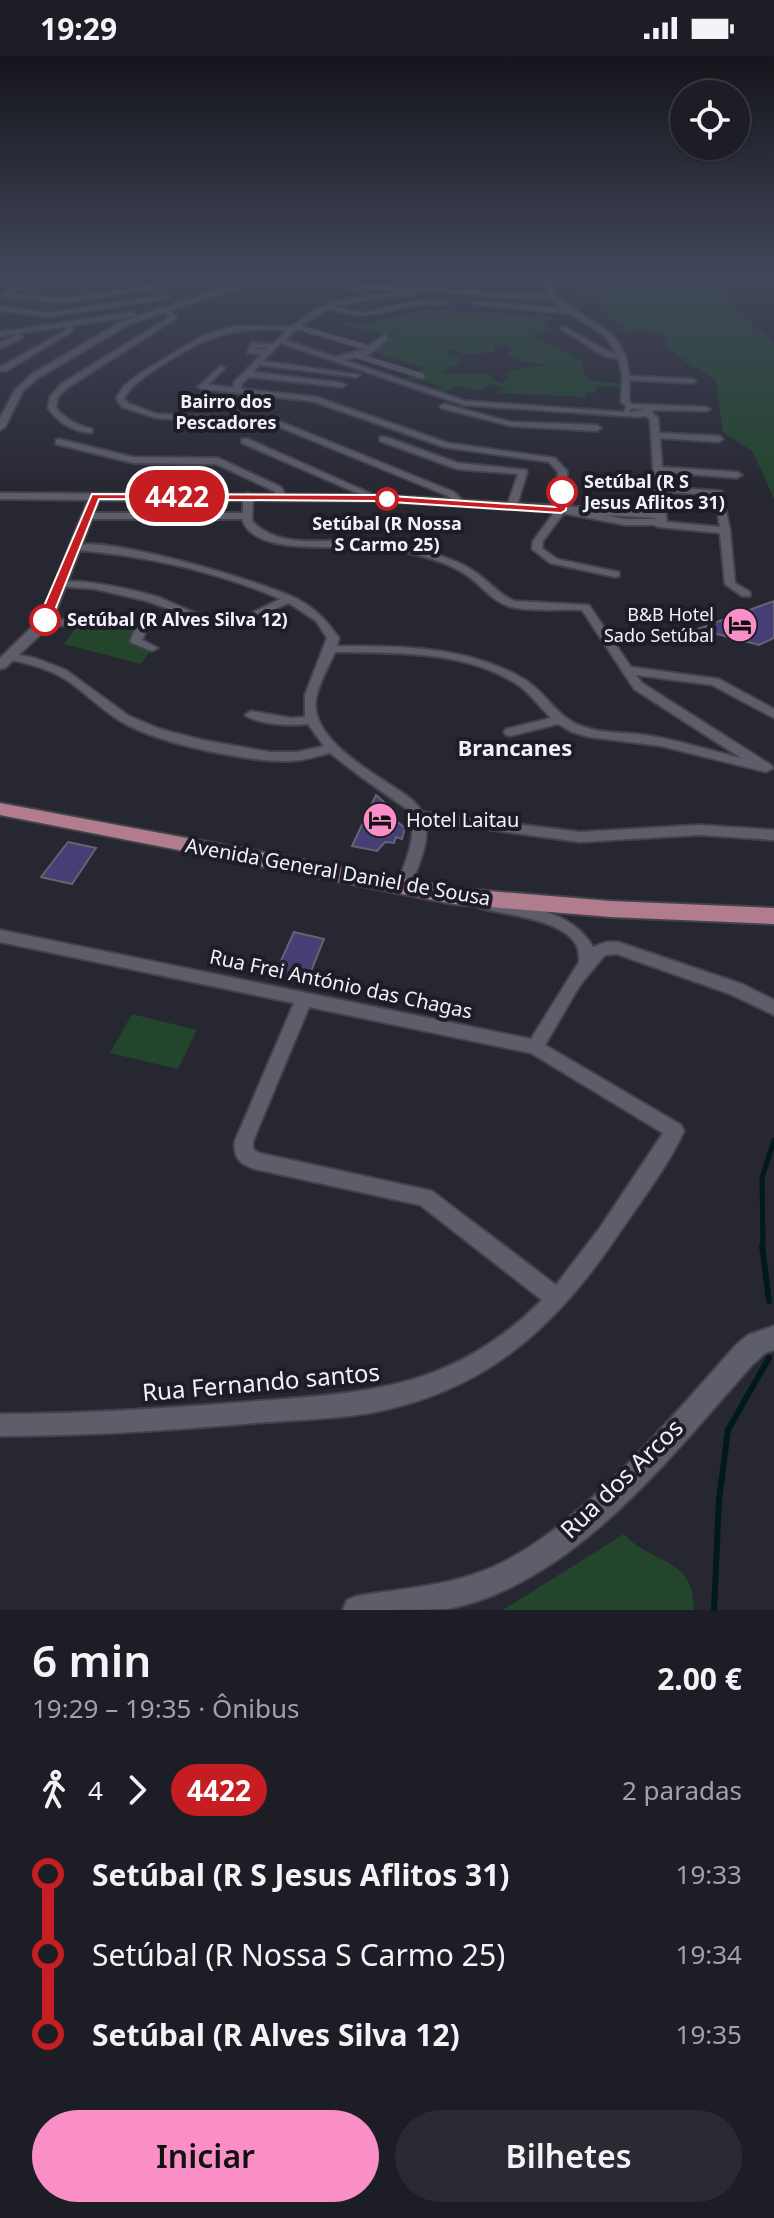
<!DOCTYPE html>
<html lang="pt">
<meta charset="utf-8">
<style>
body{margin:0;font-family:"Noto Sans",sans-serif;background:#2a2a32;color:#f1f3f6;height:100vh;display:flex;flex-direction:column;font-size:30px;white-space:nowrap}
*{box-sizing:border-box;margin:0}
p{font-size:26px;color:#a0a2a7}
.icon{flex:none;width:44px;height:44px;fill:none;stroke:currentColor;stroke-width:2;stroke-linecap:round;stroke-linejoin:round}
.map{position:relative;height:1554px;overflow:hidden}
.sheet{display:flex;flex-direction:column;background:#1d1d25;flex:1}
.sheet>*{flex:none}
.badge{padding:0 16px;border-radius:26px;font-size:28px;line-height:52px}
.tools{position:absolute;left:670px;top:24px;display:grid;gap:16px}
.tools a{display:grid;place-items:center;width:80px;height:80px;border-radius:50%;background:#1d1d25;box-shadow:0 2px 6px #0004,0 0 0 2px #3b3b42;font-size:40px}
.map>.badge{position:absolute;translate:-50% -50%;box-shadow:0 0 0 4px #fff}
.legs{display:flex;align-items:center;gap:12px;height:88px;padding:0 32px;font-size:26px}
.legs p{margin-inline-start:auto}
.headline{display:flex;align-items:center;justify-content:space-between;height:136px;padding:0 32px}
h1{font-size:44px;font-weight:600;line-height:60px}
.button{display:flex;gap:16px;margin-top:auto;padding:16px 32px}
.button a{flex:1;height:92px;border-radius:48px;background:#fa8fc7;color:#111;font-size:32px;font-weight:600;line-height:92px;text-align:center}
.button a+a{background:#2a2a32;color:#f1f3f6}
ul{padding:0 32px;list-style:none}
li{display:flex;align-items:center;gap:28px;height:80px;font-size:30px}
li i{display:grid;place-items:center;width:12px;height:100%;margin:0 10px;background:currentColor}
li i::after{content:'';width:20px;height:20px;margin:-10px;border:6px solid;border-radius:50%;background:#1d1d25}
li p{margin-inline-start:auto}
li:first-child i{background:linear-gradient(#0000 50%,currentColor 0)}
li:last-child i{background:linear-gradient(currentColor 50%,#0000 0)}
.status{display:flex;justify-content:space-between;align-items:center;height:56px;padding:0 40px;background:#1d1d25;direction:ltr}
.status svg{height:22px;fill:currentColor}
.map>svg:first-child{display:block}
.green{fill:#22452c;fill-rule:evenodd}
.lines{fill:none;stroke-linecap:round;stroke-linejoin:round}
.stream-far1{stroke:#001a1c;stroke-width:5}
.stream{stroke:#001a1c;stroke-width:6}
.building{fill:#463e75;stroke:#64636f;stroke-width:2}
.pedestrian-casing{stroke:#42424a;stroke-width:7}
.minor-casing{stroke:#42424a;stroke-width:4}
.tertiary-casing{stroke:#42424a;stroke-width:4}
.primary-casing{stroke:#42424a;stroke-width:4}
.pedestrian{stroke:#5e5d6a;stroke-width:5}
.minor{fill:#5e5d6a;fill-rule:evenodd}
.tertiary{fill:#5e5d6a;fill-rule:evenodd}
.primary{fill:#b17c8d;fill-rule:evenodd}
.line-1{fill:#c61d23;stroke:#fff;stroke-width:2}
.stop-1-dot{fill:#fff;stroke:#c61d23;stroke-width:4}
.labels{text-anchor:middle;stroke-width:8;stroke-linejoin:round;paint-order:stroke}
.far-neighbourhood-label{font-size:18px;font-weight:bold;fill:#f1f1f8;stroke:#1e1d27}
.far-stop-label{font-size:18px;font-weight:bold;fill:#f1f1f8;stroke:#1e1d27;text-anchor:start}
.far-poi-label{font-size:18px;fill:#f1f1f8;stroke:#1e1d27;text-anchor:end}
.poi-label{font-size:20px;fill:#f1f1f8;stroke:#1e1d27;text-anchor:start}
.street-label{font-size:20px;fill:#f1f1f8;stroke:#1e1d27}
.neighbourhood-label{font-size:22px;font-weight:bold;fill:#f1f1f8;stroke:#1e1d27}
.near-street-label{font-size:24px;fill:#f1f1f8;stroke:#1e1d27}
</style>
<div class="status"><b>19:29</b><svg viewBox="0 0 49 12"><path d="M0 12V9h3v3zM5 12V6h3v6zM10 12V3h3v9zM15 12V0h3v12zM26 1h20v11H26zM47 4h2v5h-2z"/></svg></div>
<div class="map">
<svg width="774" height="1554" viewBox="0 0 774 1554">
<rect width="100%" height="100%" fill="#272731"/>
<g class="green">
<path d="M 570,222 L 716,222 L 741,257 L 774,287 L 774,443 L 753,396 L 723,376 L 716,324 L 686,306 L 663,287 L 668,281 L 642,274 L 623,277 L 615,272 L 628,271 L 609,263 L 608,256 L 594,250 L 603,249 L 599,244 L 560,239 L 581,235 L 580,229 L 570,226 Z"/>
<path d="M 427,253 L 552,261 L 543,268 L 552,275 L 533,279 L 580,304 L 588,325 L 620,327 L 619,331 L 597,330 L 595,337 L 586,336 L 585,341 L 497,337 L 505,332 L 491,328 L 479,335 L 459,330 L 439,338 L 434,336 L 443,332 L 430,327 L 432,325 L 404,324 L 424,312 L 371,295 L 386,282 L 396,280 L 337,269 L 345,265 L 364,269 ZM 508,288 L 513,294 L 506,298 L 521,305 L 545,309 C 530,313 518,311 503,318 L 509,321 L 503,328 L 490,323 L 491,319 L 442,317 L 449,311 L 459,310 L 460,302 L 450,300 L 446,293 L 468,298 L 495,296 L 494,291 Z"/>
<path d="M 104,563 L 138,569 L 136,581 L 152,592 L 141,608 L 64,588 L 78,569 Z"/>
<path d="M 132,958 L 197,974 L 178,1013 L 110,997 Z"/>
<path d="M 624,1478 C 651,1509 695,1500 694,1554 L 503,1554 Z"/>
</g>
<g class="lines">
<path class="stream-far1" d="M 763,1191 L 762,1122 L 774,1084"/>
<g class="stream">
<path d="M 762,1189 L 769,1245"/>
<path d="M 714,1554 L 719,1444 L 728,1374 L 769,1302"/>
</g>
</g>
<g class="building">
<path d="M 774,545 L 774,582 L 759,589 L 698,573 Z"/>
<path d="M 376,739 L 386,748 L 383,755 L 405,772 L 402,783 L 396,781 L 394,787 L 385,786 L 377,795 L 352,790 Z"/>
<path d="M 68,786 L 96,792 L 72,828 L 41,821 Z"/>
<path d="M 294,876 L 324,883 L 307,925 L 275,918 Z"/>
</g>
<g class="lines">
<defs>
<g id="pedestrian">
<path d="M 297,271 L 372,293"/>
<path d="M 355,299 L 422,320"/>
</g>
<g id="minor">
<path d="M 30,222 L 38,222 L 13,238 L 64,243 L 195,222 L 205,223 L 64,247 L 1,240 Z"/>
<path d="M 119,222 L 143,222 L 71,231 L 68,229 Z"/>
<path d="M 542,222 L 548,222 L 556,241 L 610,277 L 619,287 L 626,301 L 629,320 L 692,323 L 696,325 L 692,327 L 629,324 L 629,345 L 632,348 L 706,351 L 710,353 L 706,355 L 654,354 L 652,357 L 658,362 L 659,377 L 719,380 L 723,383 L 719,386 L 660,382 L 662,411 L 737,416 L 742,419 L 737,422 L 662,416 L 664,431 L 722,435 L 730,474 L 735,527 L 750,536 L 750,540 L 742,540 L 725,528 L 720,477 L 658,471 L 653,468 L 658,465 L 720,471 L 715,439 L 664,436 L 666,459 L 661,462 L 656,459 L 650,363 L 645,360 L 639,361 L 464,349 L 281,287 L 263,305 L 360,319 L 356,321 L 259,309 L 253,316 L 342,327 L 346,329 L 342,331 L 249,321 L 241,328 L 242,333 L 316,341 L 448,387 L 555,402 L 567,415 L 566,454 L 543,485 L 542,492 L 557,503 L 619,516 L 619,520 L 615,521 L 550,507 L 532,493 L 533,485 L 556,454 L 558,416 L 549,406 L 444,391 L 312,345 L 202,333 L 198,331 L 221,310 L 225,312 L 208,329 L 234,332 L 234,326 L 262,298 L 247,297 L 251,287 L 273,288 L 287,274 C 235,269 205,281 162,309 C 147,319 133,327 124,342 L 128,347 L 157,358 L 276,364 L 454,436 L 464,446 L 462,448 L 456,448 L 448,440 L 272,368 L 156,362 L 122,351 L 116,342 L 124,330 L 139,318 L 204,279 L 237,270 L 291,271 L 312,256 L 334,246 L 413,234 L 249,229 L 247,226 L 363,228 L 549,240 ZM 413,234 L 551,244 L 563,253 L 477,246 L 474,248 L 570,258 L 605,280 L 617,298 L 609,296 L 565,271 L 560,272 L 604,300 L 619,303 L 622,320 L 621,346 L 626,350 L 624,356 L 465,345 L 343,304 L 369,298 L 388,283 L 385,279 L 363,294 L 335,301 L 285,284 L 304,267 L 329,253 C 371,267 383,253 423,248 C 431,247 440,250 447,247 L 424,244 L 364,257 L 335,251 L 358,245 L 415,237 ZM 256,291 L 268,292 L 266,294 L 255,293 ZM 632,352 L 645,354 L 629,356 Z"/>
<path d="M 167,239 L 169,242 L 51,261 L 0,255 L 0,251 L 51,257 Z"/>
<path d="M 160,252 L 164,252 L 178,261 L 67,332 L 58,341 L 56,352 C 66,364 77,369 92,373 L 92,377 C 74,376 58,367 48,352 L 50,341 L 61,328 L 170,261 L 160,254 Z"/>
<path d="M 67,266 L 74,273 L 69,277 L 6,315 L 0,315 L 0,311 L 65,275 L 66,273 L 64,268 Z"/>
<path d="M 15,274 L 19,274 L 23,282 L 0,292 L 0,287 L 16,279 Z"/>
<path d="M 444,348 L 511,366 L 597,369 L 601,372 L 597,375 L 511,370 L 441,352 L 440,350 Z"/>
<path d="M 380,381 L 386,381 L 458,407 L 526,414 L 527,416 L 517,450 L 512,453 L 507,450 L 518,418 L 457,413 L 380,385 Z"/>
<path d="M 59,383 L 133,401 L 218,402 L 281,431 L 286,440 L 278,442 L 274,435 L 216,408 L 133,407 L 56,388 L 56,384 Z"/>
<path d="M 242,383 L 248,383 L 381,442 L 373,444 L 242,387 Z"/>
<path d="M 248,437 L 253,440 L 252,465 C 280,494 327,483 363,484 C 384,485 404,489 424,495 C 441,500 460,505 475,516 C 489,525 498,538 514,545 L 589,549 L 631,611 L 719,623 L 774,653 L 774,662 L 712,629 L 636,619 L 642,627 L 771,709 L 773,712 L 766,716 L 661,690 L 589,681 L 572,676 L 558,668 L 510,680 L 506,679 L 504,676 L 506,673 L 551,662 C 541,652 532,640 521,631 C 469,594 395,597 335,596 C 328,612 319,626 316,643 C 310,679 363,711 389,728 C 401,736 415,743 422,756 L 580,776 L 699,769 L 774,774 L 774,784 L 699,779 L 580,786 L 426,765 C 429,789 418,810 410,832 L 408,836 L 398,836 L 396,832 C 404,807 421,778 407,753 L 361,721 L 330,697 C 317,700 303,705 288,705 C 248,706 156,687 122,666 C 99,653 81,631 58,619 C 41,610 23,607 5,602 L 3,600 L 9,597 L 35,602 L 66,614 L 129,660 L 160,673 L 202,684 L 270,696 L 297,696 L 324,690 L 308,668 C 289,670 261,669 245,659 L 251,655 L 291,662 L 305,661 L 305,639 L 327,582 L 316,565 L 289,547 L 241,568 L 219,571 L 147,545 L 95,533 L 56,530 L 55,528 C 70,519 139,535 158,541 C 174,547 206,564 222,564 C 241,565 263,551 280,543 C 216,515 146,500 76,494 L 71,491 C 97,476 268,527 299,544 C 317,554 327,565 339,582 L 337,590 C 400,590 466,590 522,622 C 546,635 557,663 584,671 C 603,678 625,676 645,679 C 677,684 709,694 741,702 L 634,633 L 582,554 C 560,553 527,556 508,550 C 491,544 482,530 468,520 C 444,503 409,496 380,492 C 347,487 254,503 242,463 L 89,463 L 84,460 L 89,457 L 243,457 L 243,440 Z"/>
<path d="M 45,561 C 56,562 67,565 78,566 C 102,566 127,552 147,573 L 142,584 L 158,592 L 152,595 L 132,587 L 130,585 L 135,574 L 131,570 L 119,567 L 78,572 L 41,566 L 39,564 Z"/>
<path d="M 485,843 C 525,851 571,853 593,891 L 606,886 L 618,886 L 742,928 L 774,944 L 774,959 L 730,938 L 617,898 L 605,899 L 580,929 L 545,989 L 681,1069 L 684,1075 C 669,1108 643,1142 622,1173 C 558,1269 488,1335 370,1357 C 328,1364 285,1364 243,1368 C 162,1375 81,1380 0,1380 L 0,1358 C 78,1358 155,1353 232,1347 C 355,1337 448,1339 542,1244 L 420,1149 L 255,1113 C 239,1108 233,1101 235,1085 L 294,947 L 0,886 L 0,874 L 531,983 L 579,906 C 579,902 579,897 578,893 C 568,863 505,859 480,852 L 478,848 L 480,844 ZM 309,951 L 531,997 L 663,1077 L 599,1173 L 556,1229 L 432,1135 L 259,1097 L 253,1093 L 253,1085 Z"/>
</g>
<g id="tertiary">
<path d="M 256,222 L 267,222 L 128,269 L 38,322 L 23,335 L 5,371 L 0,374 L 0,362 L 15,334 L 32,318 L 122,265 Z"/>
<path d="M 133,256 L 136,260 L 0,280 L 0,276 Z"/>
<path d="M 0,437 L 376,439 L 661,456 L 666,459 L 667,466 L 661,469 L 625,469 L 557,456 L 376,445 L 99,444 L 55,558 L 41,578 L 5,612 L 0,613 L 0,602 L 31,572 L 43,557 L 88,444 L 0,443 ZM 605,459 L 655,462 L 655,463 L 625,463 Z"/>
<path d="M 774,1270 L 774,1294 L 765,1297 L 753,1308 C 672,1399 573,1529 447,1553 C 418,1554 374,1554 343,1554 L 347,1544 L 357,1540 C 400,1533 447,1530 488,1513 C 575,1478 673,1360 735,1290 L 748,1279 Z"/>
</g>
<path id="primary" d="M 0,747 L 453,832 L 611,845 L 774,852 L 774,868 L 611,861 L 453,848 L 0,759 Z"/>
</defs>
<use href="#pedestrian" class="pedestrian-casing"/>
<use href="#minor" class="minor-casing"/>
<use href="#tertiary" class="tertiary-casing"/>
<use href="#primary" class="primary-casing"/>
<use href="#pedestrian" class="pedestrian"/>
<use href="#minor" class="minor"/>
<use href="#tertiary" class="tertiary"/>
<use href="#primary" class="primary"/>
</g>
<linearGradient id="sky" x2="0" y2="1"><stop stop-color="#15151b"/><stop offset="0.5" stop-color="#41475a"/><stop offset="1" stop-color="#41475a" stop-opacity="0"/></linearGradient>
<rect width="774" height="440" fill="url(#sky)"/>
<path class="line-1" d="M 559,434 L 567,436 L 566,454 L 561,457 L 376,445 L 99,443 L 51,564 L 45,568 L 38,564 L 92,438 L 376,439 L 556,451 Z"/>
<defs>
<symbol id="hotel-disc" viewBox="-11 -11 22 22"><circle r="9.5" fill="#fa8fc7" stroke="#1e1d27"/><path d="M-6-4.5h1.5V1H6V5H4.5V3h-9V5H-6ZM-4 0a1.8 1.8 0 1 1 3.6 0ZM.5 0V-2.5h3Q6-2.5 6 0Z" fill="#111"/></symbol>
</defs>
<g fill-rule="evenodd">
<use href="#hotel-disc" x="720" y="549" width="40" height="40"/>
<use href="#hotel-disc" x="360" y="744" width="40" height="40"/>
</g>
<g class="stop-1-dot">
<circle cx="562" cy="436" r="14"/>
<circle cx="387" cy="443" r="10"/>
<circle cx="45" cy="564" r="14"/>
</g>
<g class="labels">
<g class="far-neighbourhood-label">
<text x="226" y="352">Bairro dos<tspan x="226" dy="21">Pescadores</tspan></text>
</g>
<g class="far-stop-label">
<text x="584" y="432">Setúbal (R S<tspan x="584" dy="21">Jesus Aflitos 31)</tspan></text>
<text x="387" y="474" text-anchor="middle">Setúbal (R Nossa<tspan x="387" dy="21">S Carmo 25)</tspan></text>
<text x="67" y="570">Setúbal (R Alves Silva 12)</text>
</g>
<g class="far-poi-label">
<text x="714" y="565">B&amp;B Hotel<tspan x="714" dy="21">Sado Setúbal</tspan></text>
</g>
<g class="poi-label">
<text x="406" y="771">Hotel Laitau</text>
</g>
<g class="street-label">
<text transform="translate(338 816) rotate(10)" y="7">Avenida General Daniel de Sousa</text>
<text transform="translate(341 928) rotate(12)" y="7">Rua Frei António das Chagas</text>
</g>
<g class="neighbourhood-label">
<text x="515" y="700">Brancanes</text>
</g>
<g class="near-street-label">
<text transform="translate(261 1327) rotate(-5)" y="8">Rua Fernando santos</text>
<text transform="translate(622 1423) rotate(-44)" y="8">Rua dos Arcos</text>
</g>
</g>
</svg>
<div class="tools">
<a><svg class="icon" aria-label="locate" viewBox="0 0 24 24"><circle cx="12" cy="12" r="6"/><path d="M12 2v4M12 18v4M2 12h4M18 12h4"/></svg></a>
</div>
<b class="badge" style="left:177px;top:440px;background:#c61d23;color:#fff">4422</b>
</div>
<section class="sheet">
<div class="headline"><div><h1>6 min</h1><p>19:29 – 19:35 · Ônibus</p></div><b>2.00 €</b></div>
<div class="legs"><svg class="icon" aria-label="walk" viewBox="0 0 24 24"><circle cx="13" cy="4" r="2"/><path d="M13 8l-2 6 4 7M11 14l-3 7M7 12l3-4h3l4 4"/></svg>4<svg class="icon" aria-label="forward" viewBox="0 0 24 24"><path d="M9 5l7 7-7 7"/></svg><b class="badge" style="background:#c61d23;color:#fff">4422</b><p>2 paradas</p></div>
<ul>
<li><i style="color:#c61d23"></i><b>Setúbal (R S Jesus Aflitos 31)</b><p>19:33</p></li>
<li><i style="color:#c61d23"></i><span>Setúbal (R Nossa S Carmo 25)</span><p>19:34</p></li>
<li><i style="color:#c61d23"></i><b>Setúbal (R Alves Silva 12)</b><p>19:35</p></li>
</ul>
<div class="button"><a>Iniciar</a><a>Bilhetes</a></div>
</section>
